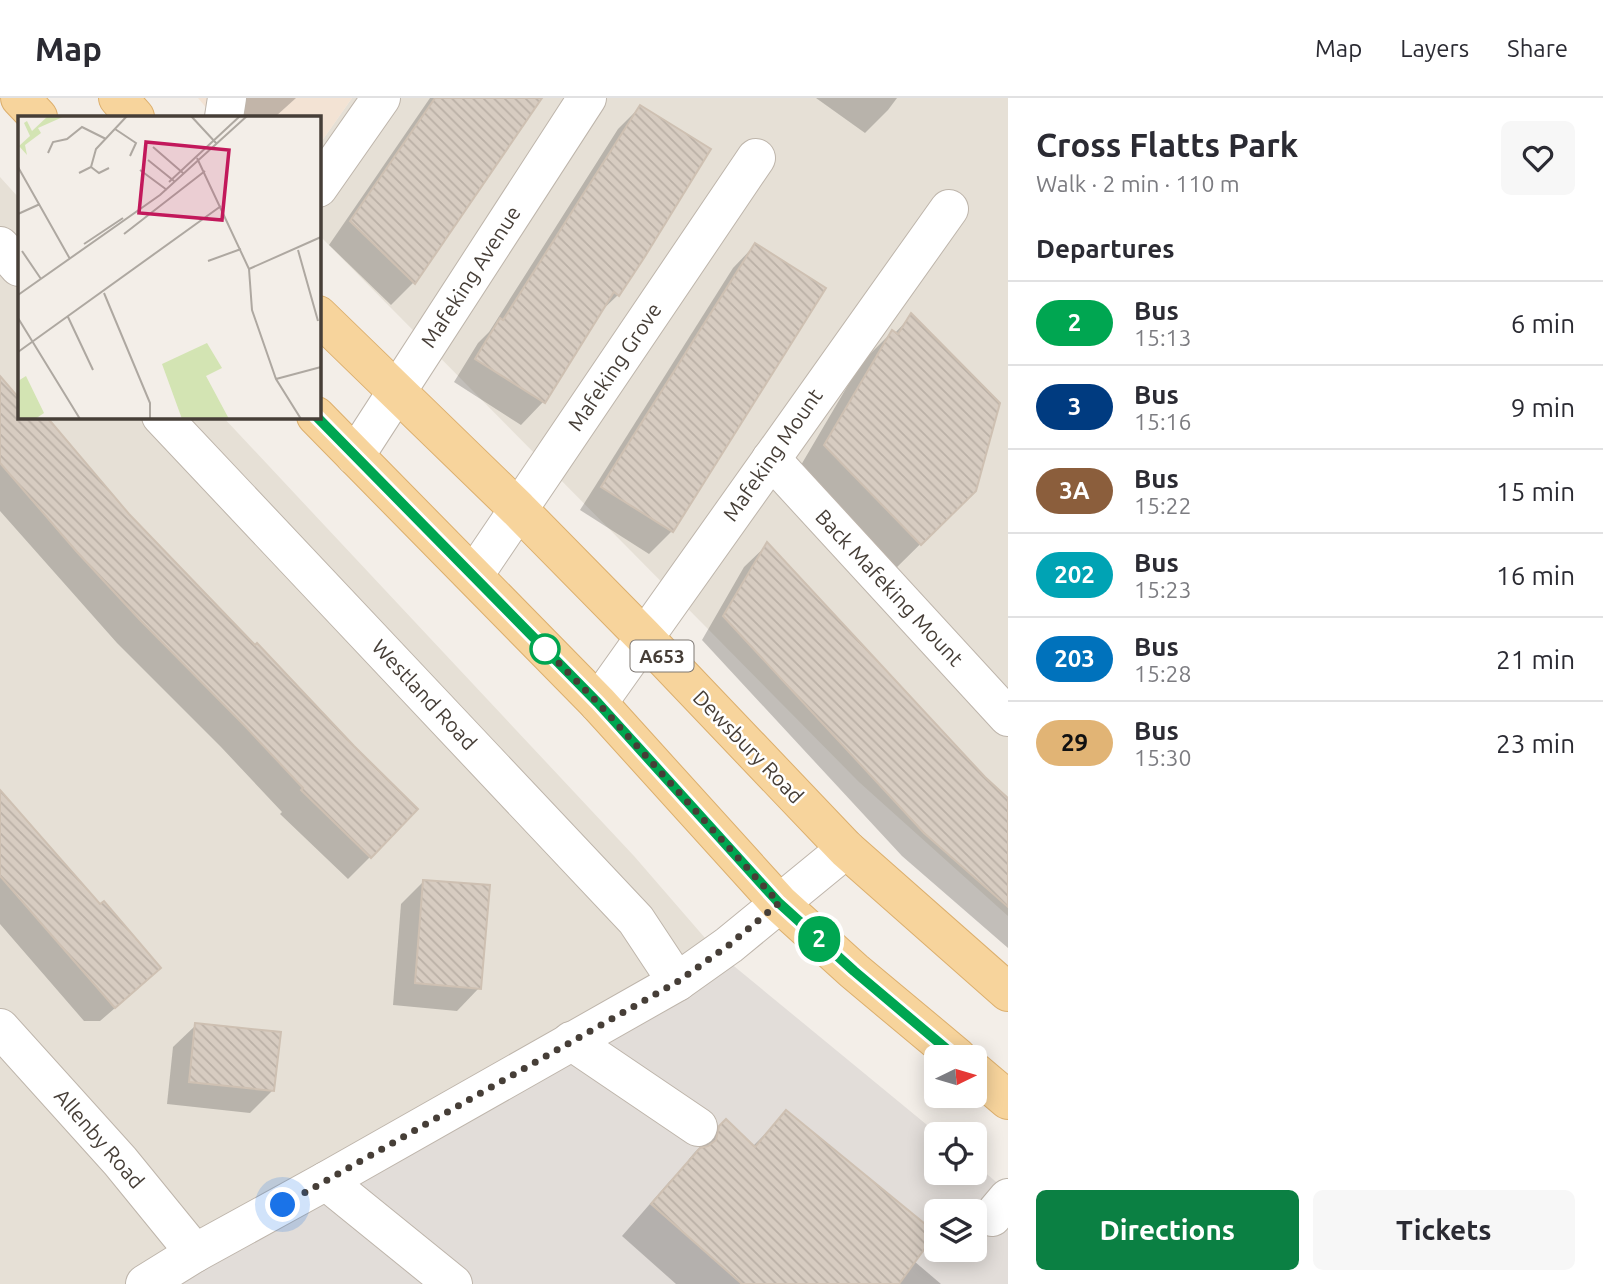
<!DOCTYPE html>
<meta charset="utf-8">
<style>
body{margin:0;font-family:Ubuntu,sans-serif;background:#f7f7f7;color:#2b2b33;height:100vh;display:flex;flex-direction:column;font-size:26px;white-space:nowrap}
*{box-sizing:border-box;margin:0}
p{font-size:23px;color:#7c7c81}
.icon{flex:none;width:38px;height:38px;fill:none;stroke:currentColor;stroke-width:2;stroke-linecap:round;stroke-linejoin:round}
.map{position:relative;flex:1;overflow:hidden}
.side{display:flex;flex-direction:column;background:#fff;width:595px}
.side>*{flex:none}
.badge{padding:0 14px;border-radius:23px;font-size:24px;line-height:46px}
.needle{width:46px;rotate:85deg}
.buttons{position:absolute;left:924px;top:947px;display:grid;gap:14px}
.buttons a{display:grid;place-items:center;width:63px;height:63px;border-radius:10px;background:#fff;box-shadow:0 4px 18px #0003;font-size:35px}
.you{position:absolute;width:35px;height:35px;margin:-18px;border:5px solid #fff;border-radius:50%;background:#1a73e8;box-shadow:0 0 0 10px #1a73e833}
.map>.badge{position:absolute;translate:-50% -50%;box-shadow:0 0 0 4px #fff}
h2{padding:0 28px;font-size:26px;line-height:63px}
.round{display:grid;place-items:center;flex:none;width:74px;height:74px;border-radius:10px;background:#f7f7f7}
.summary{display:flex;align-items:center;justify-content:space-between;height:119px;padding:0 28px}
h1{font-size:33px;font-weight:700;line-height:52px}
.action{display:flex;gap:14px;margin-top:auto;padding:14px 28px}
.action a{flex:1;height:80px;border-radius:10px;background:#0b8043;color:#fff;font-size:28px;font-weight:700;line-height:80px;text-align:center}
.action a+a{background:#f7f7f7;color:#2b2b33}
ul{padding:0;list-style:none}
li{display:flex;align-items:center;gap:21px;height:84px;padding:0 28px;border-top:2px solid #e1e1e2}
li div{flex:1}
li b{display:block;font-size:26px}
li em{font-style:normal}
li .badge{min-width:77px;font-weight:700;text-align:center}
header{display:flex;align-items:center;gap:42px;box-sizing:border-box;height:98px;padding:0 35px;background:#fff;border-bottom:2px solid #e1e1e2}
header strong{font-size:33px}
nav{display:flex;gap:38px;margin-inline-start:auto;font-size:24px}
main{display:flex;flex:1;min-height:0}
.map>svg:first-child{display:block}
.residential{fill:#e6e0d6}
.commercial{fill:#f3e3d4}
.industrial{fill:#e2ddd9;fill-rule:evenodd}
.shadow{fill:#0003}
.building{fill:url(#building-back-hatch);stroke:#cec0b2;stroke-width:2}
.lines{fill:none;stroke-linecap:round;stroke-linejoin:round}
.minor-casing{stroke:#beb5ab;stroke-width:40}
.major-casing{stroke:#dcaf6d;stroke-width:40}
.minor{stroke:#fff;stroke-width:38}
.major{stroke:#f7d49c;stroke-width:38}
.line-casing{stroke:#fff;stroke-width:16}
.line{stroke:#00a651;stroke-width:10}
.walk{stroke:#463e37;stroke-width:7;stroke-dasharray:0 12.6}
.stop-dot{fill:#fff;stroke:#00a651;stroke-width:3.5}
.labels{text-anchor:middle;stroke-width:5;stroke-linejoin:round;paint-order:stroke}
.shield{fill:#fff;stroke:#7e7873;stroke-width:2}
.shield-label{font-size:19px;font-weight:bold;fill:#463e37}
.street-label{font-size:21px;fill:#463e37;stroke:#fff}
.inset-road{fill:none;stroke:#aea8a1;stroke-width:2}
.view{fill:#c2185b;fill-opacity:0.15;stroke:#c2185b;stroke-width:3.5}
.inset-edge{fill:none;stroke:#463e37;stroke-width:3.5}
</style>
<header>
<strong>Map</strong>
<nav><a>Map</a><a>Layers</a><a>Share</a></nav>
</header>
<main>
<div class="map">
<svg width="1008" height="1186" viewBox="0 0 1008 1186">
<defs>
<pattern id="building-back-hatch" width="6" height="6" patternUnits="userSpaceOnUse" patternTransform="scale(1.75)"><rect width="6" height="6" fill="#d7ccc1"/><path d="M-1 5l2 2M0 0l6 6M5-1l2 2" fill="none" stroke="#bab0a6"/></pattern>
</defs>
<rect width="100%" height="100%" fill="#f3eee8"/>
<g class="residential">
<path d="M 352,0 L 1008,0 L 1008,818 L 859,684 L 319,137 L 319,47 Z"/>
<path d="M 0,79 L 19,100 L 19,318 L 223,319 L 634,758 L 718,855 L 145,1186 L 0,1186 Z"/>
</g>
<path class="commercial" d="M 198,0 L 352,0 L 319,47 L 318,19 L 214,19 Z"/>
<path class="industrial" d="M 718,855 L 938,1036 L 936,1036 L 936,1074 L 975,1074 L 975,1066 L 1008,1094 L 1008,1186 L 145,1186 ZM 936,1113 L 975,1113 L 975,1152 L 936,1152 Z"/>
<g class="shadow">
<path d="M 229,0 L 296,0 L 275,19 L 246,19 Z"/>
<path d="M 430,0 L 540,0 L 413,185 L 391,207 L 329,147 Z"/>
<path d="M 816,0 L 897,0 L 888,12 L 865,35 Z"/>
<path d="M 640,9 L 618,197 L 598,216 L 543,304 L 521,327 L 454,284 L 478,245 L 489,234 L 618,31 Z"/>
<path d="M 755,147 L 672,433 L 649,456 L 580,412 L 733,170 Z"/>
<path d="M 911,218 L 975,392 L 889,477 L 794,379 L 861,265 L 892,234 L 894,236 Z"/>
<path d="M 0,281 L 19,303 L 19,318 L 370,759 L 348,781 L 280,716 L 282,714 L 221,649 L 117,545 L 0,413 Z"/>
<path d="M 767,447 L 984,681 L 1008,702 L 1008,850 L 902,758 L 702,542 L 744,469 Z"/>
<path d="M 0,696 L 100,808 L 159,869 L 136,892 L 100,923 L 84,923 L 0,826 Z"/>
<path d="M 424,783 L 479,890 L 457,913 L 393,907 L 401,806 Z"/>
<path d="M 196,927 L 273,992 L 250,1015 L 167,1006 L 173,949 Z"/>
<path d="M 786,1015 L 914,1163 L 941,1186 L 676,1186 L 622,1138 L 669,1084 L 688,1065 L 689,1061 L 695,1054 L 726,1023 L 752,1049 Z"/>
</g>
<g class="building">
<path d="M 435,0 L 542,0 L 415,186 L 350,123 Z"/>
<path d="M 640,7 L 711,51 L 644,160 L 619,198 L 614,194 L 545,305 L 475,261 L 500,220 L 503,222 Z"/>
<path d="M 755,145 L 826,190 L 673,434 L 601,389 Z"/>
<path d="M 911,215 L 1000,305 L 976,393 L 921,447 L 824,347 L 892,232 L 898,236 Z"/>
<path d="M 0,278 L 19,300 L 19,318 L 46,318 L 129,416 L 255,547 L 257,545 L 354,648 L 418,711 L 371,760 L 301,692 L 303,690 L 243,626 L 140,522 L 77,454 L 0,365 Z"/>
<path d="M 767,444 L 985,679 L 1008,700 L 1008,809 L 924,735 L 723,518 Z"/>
<path d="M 0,692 L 100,806 L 104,803 L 161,870 L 115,910 L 0,778 Z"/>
<path d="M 423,782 L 490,787 L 481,891 L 415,885 Z"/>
<path d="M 195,925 L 281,934 L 274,993 L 189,984 Z"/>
<path d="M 786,1012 L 936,1135 L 899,1186 L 742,1186 L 651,1106 L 700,1050 L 708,1048 L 716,1042 L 719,1028 L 726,1021 L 755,1049 Z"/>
</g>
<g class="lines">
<defs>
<g id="minor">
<path d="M 224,19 L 227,0"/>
<path d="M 318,90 L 381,0"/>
<path d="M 0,148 L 19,169"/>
<path d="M 161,318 L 636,822 L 677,884"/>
<path d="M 355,358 L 587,0"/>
<path d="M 771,361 L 1008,619"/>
<path d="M 474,477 L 756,60"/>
<path d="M 598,605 L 949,111"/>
<path d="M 0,930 L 120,1063 L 195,1155"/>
<path d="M 571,943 L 698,1029"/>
<path d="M 326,1083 L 453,1186"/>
<path d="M 992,1119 L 1008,1100"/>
<path d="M 145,1186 L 195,1155 L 326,1083 L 677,884 L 729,847 L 846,751"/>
</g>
<g id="major">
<path d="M 20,0 L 38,19"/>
<path d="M 118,0 L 135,19"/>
<path d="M 318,217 L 518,411 L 644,539 L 846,751 L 1008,894"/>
<path d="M 316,318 L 598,605 L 779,805 L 854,873 L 957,959"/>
<path d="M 975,974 L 1008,1002"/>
</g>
</defs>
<use href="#minor" class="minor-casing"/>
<use href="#major" class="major-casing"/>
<use href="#minor" class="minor"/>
<use href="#major" class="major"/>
</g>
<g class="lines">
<defs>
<path id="line" d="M 316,318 L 598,605 L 779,805 L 854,873 L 956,959"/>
</defs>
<use href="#line" class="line-casing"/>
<use href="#line" class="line"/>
<path class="walk" d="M 283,1107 L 677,884 L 729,847 L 779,805 L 598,605 L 542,548 L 545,551"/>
</g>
<circle class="stop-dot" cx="545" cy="551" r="14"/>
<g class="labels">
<rect class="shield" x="630.5" y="542.5" width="63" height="31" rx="5"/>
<g class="shield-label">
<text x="662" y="565">A653</text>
</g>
<g class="street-label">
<text transform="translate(471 179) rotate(-57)" y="7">Mafeking Avenue</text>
<text transform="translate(615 269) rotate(-56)" y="7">Mafeking Grove</text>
<text transform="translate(773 357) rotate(-55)" y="7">Mafeking Mount</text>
<text transform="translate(889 490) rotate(47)" y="7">Back Mafeking Mount</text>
<text transform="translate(424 597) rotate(47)" y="7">Westland Road</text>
<text transform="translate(748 649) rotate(46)" y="7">Dewsbury Road</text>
<text transform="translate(99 1041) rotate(49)" y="7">Allenby Road</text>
</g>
</g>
<g transform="translate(18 18)">
<rect width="303" height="303" fill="#f3eee8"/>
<path d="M 189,227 L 204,252 L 188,260 L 211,303 L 164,303 L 144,248 Z" fill="#d3e4b3"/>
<path d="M 30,0 L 47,0 L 20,12 L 23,17 L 7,29 L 9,39 L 1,30 L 12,20 L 6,7 L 9,5 L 14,15 ZM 8,260 L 26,297 L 17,303 L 0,303 L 0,265 Z" fill="#d3e4b3"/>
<path class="inset-road" d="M 173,0 L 198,27M 97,13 L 118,27 L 112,40M 135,31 L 165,57M 30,37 L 35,26 L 49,23 L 64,11 L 88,23M 179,42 L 231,153 L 234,194 L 258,263 L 283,303M 130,44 L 156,65M 0,51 L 52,143M 73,51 L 81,57 L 91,52M 122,54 L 149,74M 61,57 L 73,51 L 78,33 L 109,0M 151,66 L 222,0M 0,98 L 22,88M 106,118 L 187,55M 66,128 L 105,102M 280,134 L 300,205M 4,135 L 23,163M 190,145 L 223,133M 231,153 L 303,121M 86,177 L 132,287 L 132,303M 0,179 L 142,79 L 229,0M 50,201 L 75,254M 0,202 L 62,303M 0,236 L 203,90M 258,263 L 303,251"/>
<path class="view" d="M 128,26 L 211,34 L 204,104 L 121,97 Z"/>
<rect width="303" height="303" class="inset-edge"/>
</g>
</svg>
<div class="buttons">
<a><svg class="needle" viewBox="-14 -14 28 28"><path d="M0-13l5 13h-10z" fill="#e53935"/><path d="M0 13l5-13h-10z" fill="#7c7c81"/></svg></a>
<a><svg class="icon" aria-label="locate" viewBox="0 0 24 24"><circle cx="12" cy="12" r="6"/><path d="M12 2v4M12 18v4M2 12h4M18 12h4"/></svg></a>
<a><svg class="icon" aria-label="layers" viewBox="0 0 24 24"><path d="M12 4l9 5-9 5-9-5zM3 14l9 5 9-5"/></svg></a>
</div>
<div class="you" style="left:283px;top:1107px"></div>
<b class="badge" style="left:819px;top:841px;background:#00a651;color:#fff">2</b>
</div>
<section class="side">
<div class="summary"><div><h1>Cross Flatts Park</h1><p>Walk · 2 min · 110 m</p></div><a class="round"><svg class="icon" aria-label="heart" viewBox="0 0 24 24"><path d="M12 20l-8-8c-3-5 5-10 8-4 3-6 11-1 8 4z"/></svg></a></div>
<h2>Departures</h2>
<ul>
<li><span class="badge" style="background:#00a651;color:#fff">2</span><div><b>Bus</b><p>15:13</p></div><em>6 min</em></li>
<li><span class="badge" style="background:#003b80;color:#fff">3</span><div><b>Bus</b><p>15:16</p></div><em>9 min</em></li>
<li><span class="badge" style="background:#8b5e3c;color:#fff">3A</span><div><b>Bus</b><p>15:22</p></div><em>15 min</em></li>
<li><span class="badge" style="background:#00a3b4;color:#fff">202</span><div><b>Bus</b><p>15:23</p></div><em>16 min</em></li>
<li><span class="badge" style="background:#0072bc;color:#fff">203</span><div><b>Bus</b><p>15:28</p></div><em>21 min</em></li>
<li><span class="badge" style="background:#e1b475;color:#111">29</span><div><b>Bus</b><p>15:30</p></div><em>23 min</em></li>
</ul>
<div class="action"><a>Directions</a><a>Tickets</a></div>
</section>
</main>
